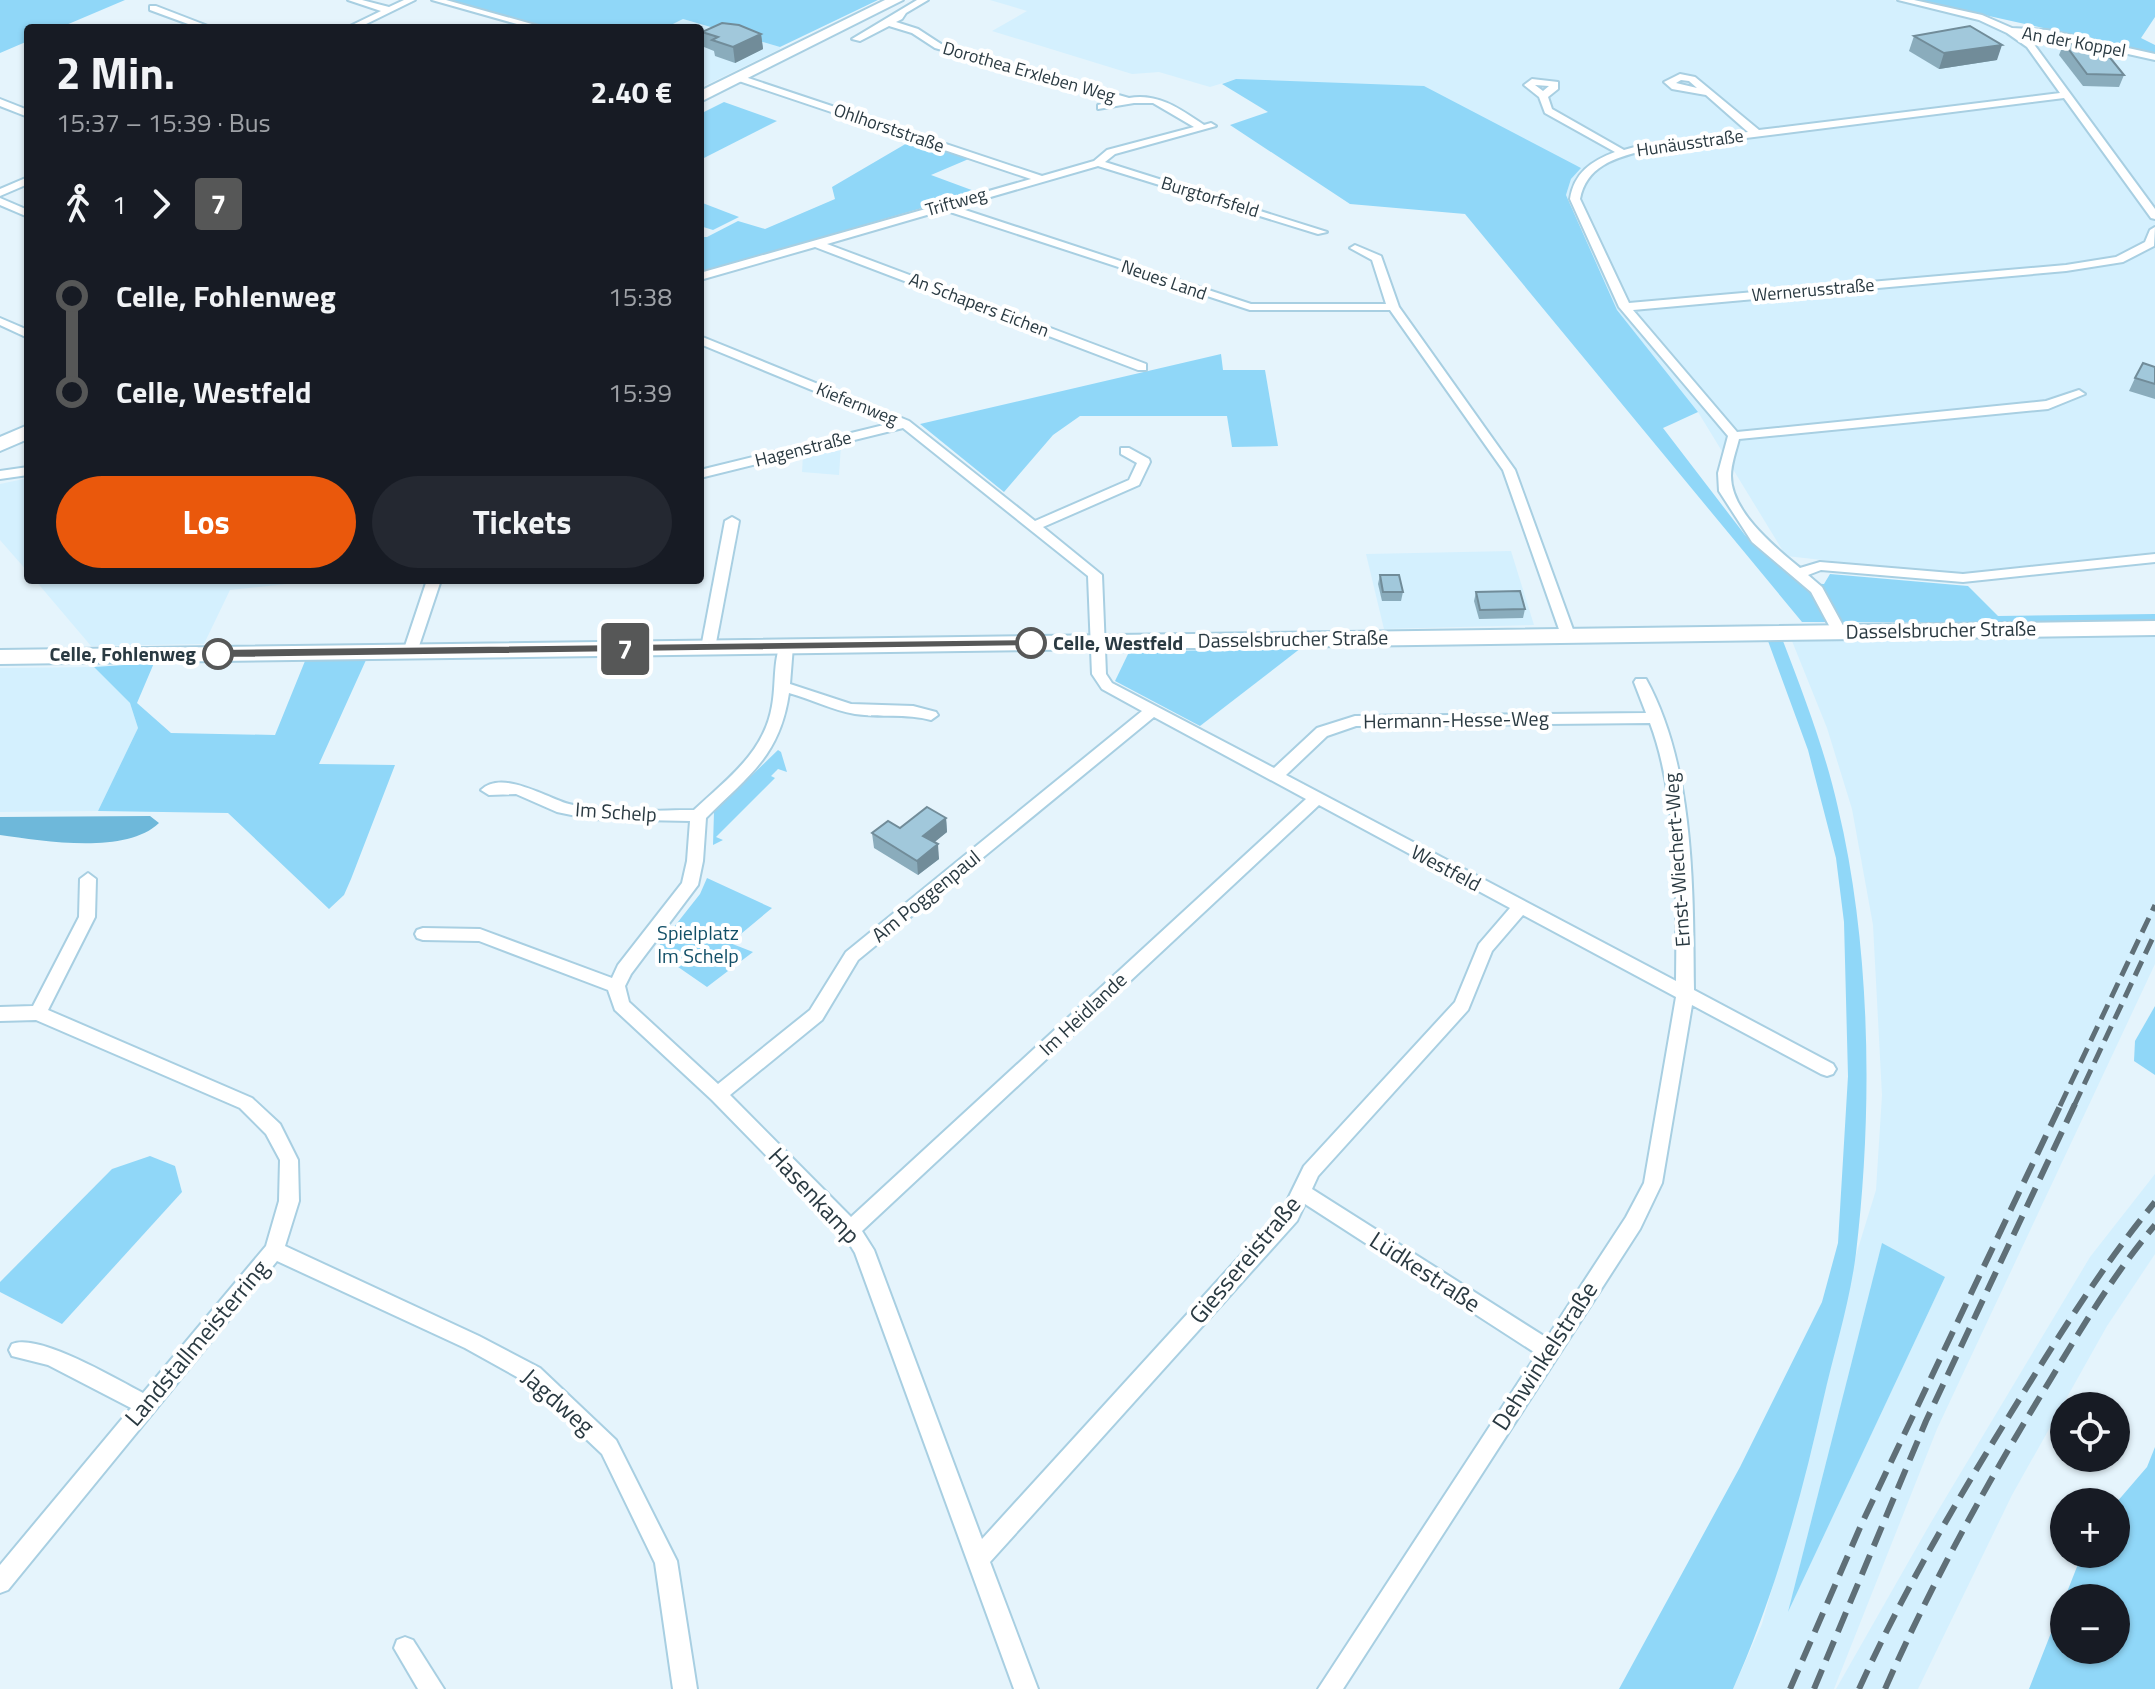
<!DOCTYPE html>
<html lang="de">
<meta charset="utf-8">
<style>
body{margin:0;font-family:"Titillium Web",sans-serif;background:#242831;color:#f1f3f6;height:100vh;display:flex;flex-direction:column;font-size:30px;white-space:nowrap}
*{box-sizing:border-box;margin:0}
p{font-size:26px;color:#9ea1a6}
.icon{flex:none;width:44px;height:44px;fill:none;stroke:currentColor;stroke-width:2;stroke-linecap:round;stroke-linejoin:round}
.map{position:relative;flex:1;overflow:hidden}
.panel{position:absolute;left:24px;top:24px;width:680px;height:560px;display:flex;flex-direction:column;background:#171b24;border-radius:8px;box-shadow:0 2px 6px #0004}
.panel>*{flex:none}
.badge{padding:0 16px;border-radius:6px;font-size:28px;line-height:52px}
.tools{position:absolute;left:2050px;top:1392px;display:grid;gap:16px}
.tools a{display:grid;place-items:center;width:80px;height:80px;border-radius:50%;background:#171b24;box-shadow:0 2px 6px #0004;font-size:40px}
.map>.badge{position:absolute;translate:-50% -50%;box-shadow:0 0 0 4px #fff}
.legs{display:flex;align-items:center;gap:12px;height:88px;padding:0 32px;font-size:26px}
.legs p{margin-inline-start:auto}
.summary{display:flex;align-items:center;justify-content:space-between;height:136px;padding:0 32px}
h1{font-size:44px;font-weight:700;line-height:60px}
.action{display:flex;gap:16px;margin-top:auto;padding:16px 32px}
.action a{flex:1;height:92px;border-radius:48px;background:#ea580c;color:#fff;font-size:32px;font-weight:700;line-height:92px;text-align:center}
.action a+a{background:#242831;color:#f1f3f6}
ul{padding:0 32px;list-style:none}
li{display:flex;align-items:center;gap:28px;height:96px;font-size:30px}
li i{display:grid;place-items:center;width:12px;height:100%;margin:0 10px;background:currentColor}
li i::after{content:'';width:20px;height:20px;margin:-10px;border:6px solid;border-radius:50%;background:#171b24}
li p{margin-inline-start:auto}
li:first-child i{background:linear-gradient(#0000 50%,currentColor 0)}
li:last-child i{background:linear-gradient(currentColor 50%,#0000 0)}
.map>svg:first-child{display:block}
.built{fill:#d4f0fe;fill-rule:evenodd}
.green{fill:#90d7f8;fill-rule:evenodd}
.water{fill:#6eb8da}
.lines{fill:none;stroke-linecap:round;stroke-linejoin:round}
.street-casing{stroke:#a8cfe2;stroke-width:4}
.secondary-casing{stroke:#a8cfe2;stroke-width:4}
.primary-casing{stroke:#a8cfe2;stroke-width:4}
.street{fill:#fff;fill-rule:evenodd}
.secondary{fill:#fff;fill-rule:evenodd}
.primary{fill:#fff;fill-rule:evenodd}
.rail-far1{stroke:#5f6f77;stroke-width:5;stroke-dasharray:16 8;stroke-linecap:butt}
.rail{stroke:#5f6f77;stroke-width:6;stroke-dasharray:21 10;stroke-linecap:butt}
.wall{fill:#8aacbc}
.shaded-wall{fill:#718c99}
.building{fill:#a1c8db;stroke:#718c99;stroke-width:2}
.line-1{fill:#565757;stroke:#fff;stroke-width:2}
.stop-1-dot{fill:#fff;stroke:#565757;stroke-width:4}
.labels{text-anchor:middle;stroke-width:8;stroke-linejoin:round;paint-order:stroke}
.far-street-label{font-size:18px;fill:#2a3a42;stroke:#fff}
.street-label{font-size:20px;fill:#2a3a42;stroke:#fff}
.stop-label{font-size:20px;font-weight:bold;fill:#2a3a42;stroke:#fff;text-anchor:start}
.park-label{font-size:20px;fill:#135068;stroke:#fff}
.near-street-label{font-size:24px;fill:#2a3a42;stroke:#fff}
</style>
<div class="map">
<svg width="2155" height="1689" viewBox="0 0 2155 1689">
<rect width="100%" height="100%" fill="#e5f4fc"/>
<g class="built">
<path d="M 990,0 L 1893,0 L 2155,59 L 2155,552 L 1949,574 L 1786,556 L 1698,412 L 1617,310 L 1566,195 L 1571,179 L 1580,167 L 1236,79 L 1210,87 L 1159,72 L 1132,74 L 992,31 L 1027,11 Z"/>
<path d="M 683,19 L 780,47 L 780,49 L 700,88 L 700,28 L 665,28 Z"/>
<path d="M 841,445 L 839,475 L 802,472 L 803,455 Z"/>
<path d="M 28,478 L 28,572 L 0,540 L 0,484 Z"/>
<path d="M 1511,551 L 1534,625 L 1384,629 L 1366,554 Z"/>
<path d="M 35,580 L 289,580 L 287,584 L 230,590 L 204,644 L 91,646 Z"/>
<path d="M 2155,636 L 2155,964 L 1937,1429 L 1834,1689 L 1733,1689 L 1762,1624 L 1813,1444 L 1856,1255 L 1876,1190 L 1882,1095 L 1873,925 L 1852,809 L 1827,728 L 1792,641 ZM 1882,1244 L 1945,1277 L 1790,1606 L 1831,1452 Z"/>
<path d="M 94,667 L 130,703 L 138,728 L 98,811 L 0,812 L 0,668 Z"/>
<path d="M 2155,1174 L 2155,1254 L 2107,1326 L 2012,1495 L 1918,1689 L 1836,1689 L 1930,1524 L 2090,1257 Z"/>
</g>
<g class="green">
<path d="M 0,0 L 125,0 L 59,28 L 28,28 L 28,41 L 0,53 Z"/>
<path d="M 449,0 L 878,0 L 780,47 L 683,19 L 665,28 L 551,28 Z"/>
<path d="M 1917,0 L 2155,0 L 2155,17 L 2141,38 L 2155,45 L 2155,53 Z"/>
<path d="M 1236,79 L 1424,86 L 1581,168 L 1571,179 L 1566,195 L 1617,310 L 1698,412 L 1663,428 L 1745,535 L 1801,583 L 1824,584 L 1830,574 L 1968,586 L 1998,616 L 2155,614 L 2155,623 L 1802,622 L 1465,214 L 1350,204 L 1230,125 L 1268,112 L 1222,84 Z"/>
<path d="M 724,102 L 777,121 L 700,160 L 700,114 Z"/>
<path d="M 914,139 L 971,158 L 931,175 L 977,192 L 700,273 L 700,237 L 707,237 L 738,221 L 765,229 L 835,199 L 832,187 Z"/>
<path d="M 700,202 L 739,217 L 713,230 L 700,226 Z"/>
<path d="M 1221,354 L 1223,370 L 1265,370 L 1278,446 L 1232,447 L 1227,416 L 1080,416 L 1053,435 L 1004,492 L 920,424 Z"/>
<path d="M 1768,641 L 1783,641 C 1804,696 1825,750 1838,808 C 1871,946 1873,1112 1856,1253 C 1850,1302 1834,1352 1823,1401 C 1801,1499 1774,1597 1733,1689 L 1619,1689 L 1740,1467 L 1822,1302 L 1838,1243 L 1848,1076 L 1844,922 L 1836,858 L 1808,750 Z"/>
<path d="M 1301,648 L 1200,726 L 1115,681 L 1129,652 Z"/>
<path d="M 366,660 L 319,764 L 395,765 L 351,879 L 344,895 L 329,909 L 228,813 L 98,811 L 138,728 L 130,703 L 94,667 L 154,663 L 137,703 L 171,733 L 275,735 L 305,661 Z"/>
<path d="M 778,750 L 781,752 L 787,772 L 778,769 L 771,776 L 775,778 L 716,837 L 723,840 L 713,845 L 714,812 Z"/>
<path d="M 707,878 L 772,908 L 730,943 L 753,952 L 707,987 L 655,951 L 700,894 Z"/>
<path d="M 2155,1006 L 2155,1075 L 2134,1061 L 2135,1041 Z"/>
<path d="M 150,1156 L 175,1166 L 182,1192 L 62,1324 L 0,1292 L 0,1282 L 112,1169 Z"/>
<path d="M 1882,1243 L 1945,1277 L 1788,1612 Z"/>
<path d="M 2155,1447 L 2155,1689 L 2029,1689 L 2082,1554 L 2116,1554 L 2116,1503 L 2147,1467 ZM 2064,1598 L 2116,1598 L 2116,1650 L 2064,1650 Z"/>
</g>
<path class="water" d="M 150,816 L 159,823 C 126,855 43,841 0,835 L 0,817 Z"/>
<g class="lines">
<defs>
<g id="street">
<path d="M 348,0 L 362,0 L 389,7 L 404,0 L 415,0 L 358,28 L 346,28 L 381,11 Z"/>
<path d="M 432,0 L 446,0 L 546,28 L 531,28 Z"/>
<path d="M 917,0 L 928,0 L 906,13 L 902,19 L 896,22 L 918,29 L 941,44 L 1129,98 C 1159,93 1180,109 1204,125 L 1211,123 L 1216,126 L 1115,154 L 1105,162 L 1327,232 L 1318,234 L 1098,166 L 956,207 L 1251,304 L 1386,304 L 1372,260 L 1350,248 L 1355,245 L 1381,256 L 1399,307 L 1515,470 L 1575,635 L 1573,638 L 1568,639 L 1561,635 L 1503,470 L 1390,310 L 1250,310 L 944,210 L 827,244 L 1146,364 L 1146,370 L 1138,370 L 815,247 L 700,280 L 700,273 L 1031,179 L 736,80 L 736,76 L 742,76 L 1042,176 L 1094,161 L 1107,150 L 1194,127 L 1153,103 L 1134,103 L 1098,109 L 1098,105 L 1116,100 L 935,48 L 912,33 L 889,26 L 860,41 L 852,39 Z"/>
<path d="M 1898,0 L 1914,0 L 1982,15 L 2012,28 L 2047,30 L 2155,54 L 2155,60 L 2047,36 L 2020,34 L 2033,43 L 2155,209 L 2155,219 L 2151,218 L 2064,98 L 1642,151 C 1614,158 1586,167 1580,199 L 1629,303 L 2066,265 L 2116,257 L 2145,242 L 2150,230 L 2155,227 L 2154,246 L 2123,262 L 2066,271 L 1633,310 L 1737,432 L 2046,401 L 2079,390 L 2085,394 L 2048,409 L 1739,439 C 1736,451 1731,464 1731,476 C 1731,512 1775,547 1800,568 L 1820,562 L 1963,574 L 2155,554 L 2155,562 L 1963,582 L 1821,570 L 1808,575 L 1822,587 L 1846,631 L 1839,635 L 1832,631 L 1811,592 L 1752,542 L 1719,491 L 1718,473 L 1728,436 L 1619,307 L 1570,199 C 1574,173 1591,161 1615,152 L 1545,113 L 1539,97 L 1524,85 L 1532,79 L 1558,82 L 1558,89 L 1548,97 L 1552,109 L 1624,150 L 1642,145 L 1748,132 L 1706,95 L 1672,89 L 1664,82 L 1680,74 L 1695,77 L 1759,130 L 2060,93 L 2027,47 L 2007,33 L 1979,20 ZM 1681,80 L 1689,81 L 1697,88 L 1676,83 ZM 1535,85 L 1549,86 L 1543,91 Z"/>
<path d="M 150,6 L 156,6 L 213,28 L 199,28 L 150,10 Z"/>
<path d="M 0,99 L 28,110 L 28,117 L 0,106 Z"/>
<path d="M 28,177 L 28,184 L 0,196 L 0,189 Z"/>
<path d="M 0,198 L 28,210 L 28,217 L 0,205 Z"/>
<path d="M 0,318 L 28,330 L 28,338 L 0,325 Z"/>
<path d="M 700,336 L 909,421 L 1035,521 L 1129,480 L 1137,463 L 1121,454 L 1121,448 L 1129,448 L 1149,459 L 1150,462 L 1139,485 L 1043,527 L 1102,575 L 1106,674 L 1112,683 L 1274,768 L 1317,728 L 1355,716 L 1646,713 L 1634,682 L 1636,679 L 1646,679 C 1695,768 1693,890 1694,990 L 1833,1064 L 1836,1069 L 1833,1074 L 1827,1076 L 1821,1074 L 1692,1005 L 1662,1183 L 1640,1229 L 1343,1689 L 1318,1689 L 1537,1354 L 1305,1204 L 1297,1221 L 990,1562 L 1038,1689 L 1014,1689 L 855,1253 L 844,1235 L 712,1100 L 615,1010 L 608,990 L 479,941 L 423,940 L 417,938 L 415,934 L 417,930 L 423,928 L 480,929 L 612,978 L 618,965 L 682,883 L 687,861 L 690,821 L 591,819 L 557,812 L 516,794 L 489,795 L 481,790 C 502,769 547,798 569,804 C 608,814 654,810 694,810 C 727,779 764,753 772,706 C 776,686 773,661 781,643 L 791,643 L 793,646 L 790,684 L 851,704 L 913,706 L 936,712 L 938,715 L 931,720 C 906,713 881,718 855,714 C 832,710 811,699 789,693 C 780,756 748,776 706,818 L 703,861 L 698,885 L 631,974 L 625,986 L 629,1002 L 718,1084 L 810,1010 L 846,952 L 1142,711 L 1102,689 L 1092,674 L 1088,576 L 903,428 L 700,478 L 700,470 L 892,423 L 700,344 ZM 1154,717 L 1306,799 L 851,1217 L 730,1095 L 822,1020 L 858,960 ZM 1650,723 C 1678,797 1677,901 1676,981 L 1286,775 L 1327,736 L 1356,726 ZM 1319,805 L 1510,908 L 1479,944 L 1455,1002 L 1304,1166 L 1283,1209 L 982,1539 L 874,1250 L 862,1231 ZM 1523,915 L 1676,997 L 1644,1183 L 1626,1217 L 1547,1338 L 1312,1189 L 1318,1176 L 1468,1010 L 1492,951 Z"/>
<path d="M 28,467 L 28,475 L 0,479 L 0,471 Z"/>
<path d="M 732,517 L 739,521 L 715,648 L 708,653 L 701,648 L 725,521 Z"/>
<path d="M 427,580 L 441,580 L 417,652 L 410,657 L 403,652 Z"/>
<path d="M 88,873 L 96,879 L 95,917 L 48,1010 L 252,1098 L 280,1124 L 298,1160 L 299,1201 L 285,1246 L 479,1336 L 540,1368 L 616,1440 L 677,1561 L 697,1689 L 673,1689 L 655,1563 L 602,1454 L 526,1382 L 465,1348 L 277,1261 L 8,1590 L 0,1593 L 0,1565 L 131,1408 L 48,1365 L 12,1356 L 9,1350 L 12,1344 C 39,1333 116,1379 143,1393 L 266,1246 L 279,1201 L 280,1160 L 266,1134 L 240,1108 L 36,1020 L 0,1021 L 0,1007 L 33,1006 L 79,917 L 80,879 Z"/>
<path d="M 405,1637 L 413,1640 L 444,1689 L 418,1689 L 394,1648 L 397,1640 Z"/>
</g>
<path id="secondary" d="M 2155,621 L 2155,635 L 0,664 L 0,650 Z"/>
<g id="primary">
<path d="M 885,0 L 903,0 L 700,102 L 700,91 Z"/>
<path d="M 28,425 L 28,439 L 0,451 L 0,437 Z"/>
</g>
</defs>
<use href="#street" class="street-casing"/>
<use href="#secondary" class="secondary-casing"/>
<use href="#primary" class="primary-casing"/>
<use href="#street" class="street"/>
<use href="#secondary" class="secondary"/>
<use href="#primary" class="primary"/>
<g class="rail-far1">
<path d="M 2060,1106 L 2155,905"/>
<path d="M 2074,1106 L 2155,933"/>
</g>
<g class="rail">
<path d="M 1790,1689 L 1862,1523 L 2061,1104"/>
<path d="M 1814,1689 L 1926,1421 L 2075,1104"/>
<path d="M 1859,1689 C 1907,1583 1966,1485 2027,1387 C 2067,1323 2107,1260 2155,1202"/>
<path d="M 1885,1689 C 1932,1582 1988,1481 2049,1382 C 2082,1327 2114,1274 2155,1225"/>
</g>
</g>
<g class="wall">
<path d="M 702,32 L 761,34 L 763,49 L 735,63 L 715,56 L 714,51 L 704,47 Z"/>
<path d="M 1914,36 L 1997,60 L 1939,69 L 1909,51 Z"/>
<path d="M 2064,43 L 2124,75 L 2119,87 L 2083,86 L 2059,55 Z"/>
<path d="M 2155,367 L 2155,399 L 2129,391 L 2135,378 Z"/>
<path d="M 1380,575 L 1403,592 L 1401,601 L 1382,601 L 1378,584 Z"/>
<path d="M 1476,592 L 1525,609 L 1523,618 L 1479,619 L 1474,601 Z"/>
<path d="M 946,818 L 947,832 L 934,842 L 939,859 L 918,875 L 874,848 L 872,833 Z"/>
</g>
<g class="shaded-wall">
<path d="M 761,34 L 763,49 L 735,63 L 733,47 Z"/>
<path d="M 2002,45 L 1997,60 L 1939,69 L 1944,53 Z"/>
<path d="M 946,818 L 947,832 L 925,850 L 923,836 Z"/>
<path d="M 938,844 L 939,859 L 918,875 L 917,861 Z"/>
</g>
<g class="building">
<path d="M 722,23 L 739,25 L 761,34 L 733,47 L 712,40 L 718,37 L 702,32 Z"/>
<path d="M 1970,26 L 2002,45 L 1944,53 L 1914,36 Z"/>
<path d="M 2064,43 L 2099,44 L 2124,75 L 2087,74 Z"/>
<path d="M 2143,363 L 2155,367 L 2155,384 L 2135,378 Z"/>
<path d="M 1380,575 L 1399,575 L 1403,592 L 1383,592 Z"/>
<path d="M 1520,591 L 1525,609 L 1480,610 L 1476,592 Z"/>
<path d="M 927,807 L 946,818 L 923,836 L 938,844 L 917,861 L 872,833 L 888,821 L 900,828 Z"/>
</g>
<path class="line-1" d="M 1031,639 L 1038,643 L 1036,646 L 218,658 L 211,654 L 218,649 Z"/>
<g class="stop-1-dot">
<circle cx="1031" cy="643" r="14"/>
<circle cx="218" cy="654" r="14"/>
</g>
<g class="labels">
<g class="far-street-label">
<text transform="translate(2074 42) rotate(10)" y="6">An der Koppel</text>
<text transform="translate(1029 72) rotate(16)" y="6">Dorothea Erxleben Weg</text>
<text transform="translate(889 128) rotate(19)" y="6">Ohlhorststraße</text>
<text transform="translate(1690 143) rotate(-8)" y="6">Hunäusstraße</text>
<text transform="translate(1210 197) rotate(17)" y="6">Burgtorfsfeld</text>
<text transform="translate(956 202) rotate(-16)" y="6">Triftweg</text>
<text transform="translate(1164 280) rotate(19)" y="6">Neues Land</text>
<text transform="translate(1813 290) rotate(-5)" y="6">Wernerusstraße</text>
<text transform="translate(979 305) rotate(21)" y="6">An Schapers Eichen</text>
<text transform="translate(857 404) rotate(22)" y="6">Kiefernweg</text>
<text transform="translate(803 449) rotate(-14)" y="6">Hagenstraße</text>
</g>
<g class="street-label">
<text transform="translate(1941 630) rotate(-1)" y="7">Dasselsbrucher Straße</text>
<text transform="translate(1293 639) rotate(-1)" y="7">Dasselsbrucher Straße</text>
<text transform="translate(1456 720) rotate(-1)" y="7">Hermann-Hesse-Weg</text>
<text transform="translate(616 812) rotate(4)" y="7">Im Schelp</text>
<text transform="translate(1677 860) rotate(-94)" y="7">Ernst-Wiechert-Weg</text>
<text transform="translate(1446 868) rotate(28)" y="7">Westfeld</text>
<text transform="translate(926 896) rotate(-39)" y="7">Am Poggenpaul</text>
<text transform="translate(1083 1014) rotate(-43)" y="7">Im Heidlande</text>
</g>
<g class="stop-label">
<text x="1053" y="650">Celle, Westfeld</text>
<text x="196" y="661" text-anchor="end">Celle, Fohlenweg</text>
</g>
<g class="park-label">
<text x="698" y="940">Spielplatz<tspan x="698" dy="23">Im Schelp</tspan></text>
</g>
<g class="near-street-label">
<text transform="translate(814 1196) rotate(47)" y="8">Hasenkamp</text>
<text transform="translate(1245 1260) rotate(-50)" y="8">Giessereistraße</text>
<text transform="translate(1425 1272) rotate(33)" y="8">Lüdkestraße</text>
<text transform="translate(197 1343) rotate(-50)" y="8">Landstallmeisterring</text>
<text transform="translate(1545 1356) rotate(-57)" y="8">Dehwinkelstraße</text>
<text transform="translate(558 1402) rotate(41)" y="8">Jagdweg</text>
</g>
</g>
</svg>
<div class="tools">
<a><svg class="icon" aria-label="locate" viewBox="0 0 24 24"><circle cx="12" cy="12" r="6"/><path d="M12 2v4M12 18v4M2 12h4M18 12h4"/></svg></a>
<a>+</a>
<a>−</a>
</div>
<b class="badge" style="left:625px;top:649px;background:#565757;color:#fff">7</b>
<section class="panel">
<div class="summary"><div><h1>2 Min.</h1><p>15:37 – 15:39 · Bus</p></div><b>2.40 €</b></div>
<div class="legs"><svg class="icon" aria-label="walk" viewBox="0 0 24 24"><circle cx="13" cy="4" r="2"/><path d="M13 8l-2 6 4 7M11 14l-3 7M7 12l3-4h3l4 4"/></svg>1<svg class="icon" aria-label="forward" viewBox="0 0 24 24"><path d="M9 5l7 7-7 7"/></svg><b class="badge" style="background:#565757;color:#fff">7</b></div>
<ul>
<li><i style="color:#565757"></i><b>Celle, Fohlenweg</b><p>15:38</p></li>
<li><i style="color:#565757"></i><b>Celle, Westfeld</b><p>15:39</p></li>
</ul>
<div class="action"><a>Los</a><a>Tickets</a></div>
</section>
</div>
